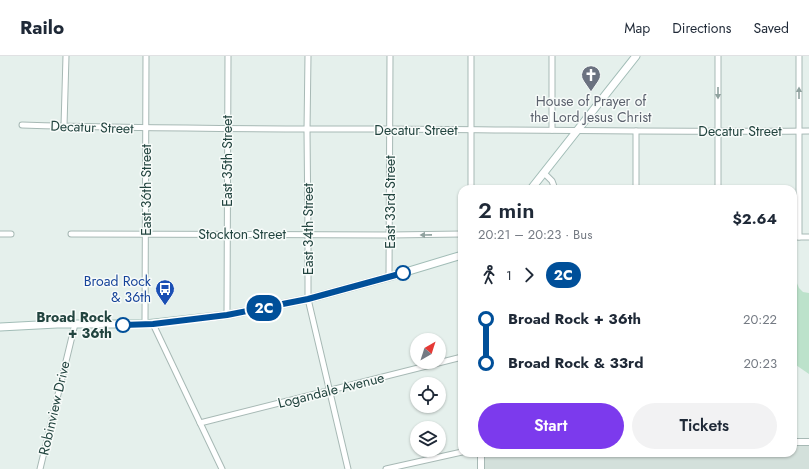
<!DOCTYPE html>
<meta charset="utf-8">
<style>
body{margin:0;font-family:Jost,sans-serif;background:#f2f2f3;color:#1f2937;height:100vh;display:flex;flex-direction:column;font-size:15px;white-space:nowrap}
*{box-sizing:border-box;margin:0}
p{font-size:13px;color:#747a83}
.icon{flex:none;width:22px;height:22px;fill:none;stroke:currentColor;stroke-width:2;stroke-linecap:round;stroke-linejoin:round}
.map{position:relative;flex:1;overflow:hidden}
.details{position:absolute;left:458px;top:129px;width:339px;height:272px;display:flex;flex-direction:column;background:#fff;border-radius:12px;box-shadow:0 1px 3px #0004}
.details>*{flex:none}
.badge{padding:0 8px;border-radius:13px;font-size:14px;line-height:26px}
.needle{width:26px;rotate:39deg}
.buttons{position:absolute;left:410px;top:277px;display:grid;gap:8px}
.buttons a{display:grid;place-items:center;width:36px;height:36px;border-radius:50%;background:#fff;box-shadow:0 1px 3px #0004;font-size:20px}
.map>.badge{position:absolute;translate:-50% -50%;box-shadow:0 0 0 2px #fff}
.legs{display:flex;align-items:center;gap:6px;height:44px;padding:0 20px;font-size:13px}
.legs p{margin-inline-start:auto}
.headline{display:flex;align-items:center;justify-content:space-between;height:68px;padding:0 20px}
h1{font-size:22px;font-weight:600;line-height:30px}
.cta{display:flex;gap:8px;margin-top:auto;padding:8px 20px}
.cta a{flex:1;height:46px;border-radius:24px;background:#7c3aed;color:#fff;font-size:16px;font-weight:600;line-height:46px;text-align:center}
.cta a+a{background:#f2f2f3;color:#1f2937}
ul{padding:0 20px;list-style:none}
li{display:flex;align-items:center;gap:14px;height:44px;font-size:15px}
li i{display:grid;place-items:center;width:6px;height:100%;margin:0 5px;background:currentColor}
li i::after{content:'';width:10px;height:10px;margin:-5px;border:3px solid;border-radius:50%;background:#fff}
li p{margin-inline-start:auto}
li:first-child i{background:linear-gradient(#0000 50%,currentColor 0)}
li:last-child i{background:linear-gradient(currentColor 50%,#0000 0)}
header{display:flex;align-items:center;gap:24px;box-sizing:border-box;height:56px;padding:0 20px;background:#fff;border-bottom:1px solid #e0e1e3}
header strong{font-size:19px}
nav{display:flex;gap:22px;margin-inline-start:auto;font-size:14px}
.map>svg:first-child{display:block}
.built{fill:#d3e0db}
.green{fill:#bce2cb}
.lines{fill:none;stroke-linecap:round;stroke-linejoin:round}
.minor-casing{stroke:#a7b9b5;stroke-width:7}
.tertiary-casing{stroke:#a7b9b5;stroke-width:8}
.secondary-casing{stroke:#a2bdb7;stroke-width:9}
.minor{stroke:#fff;stroke-width:5}
.tertiary{stroke:#fff;stroke-width:6}
.secondary{stroke:#fff;stroke-width:7}
.oneway{fill:#90a29f}
.line-1-casing{stroke:#fff;stroke-width:9}
.line-1{stroke:#004f99;stroke-width:6}
.stop-1-dot{fill:#fff;stroke:#004f99;stroke-width:2}
.labels{text-anchor:middle;stroke-width:3;stroke-linejoin:round;paint-order:stroke}
.worship-label{font-size:14px;fill:#5b616d;stroke:#f7fbf9}
.street-label{font-size:14px;fill:#22443f;stroke:#f7fbf9}
.transit-label{font-size:14px;fill:#164399;stroke:#f7fbf9;text-anchor:end}
.stop-label{font-size:14px;font-weight:bold;fill:#22443f;stroke:#f7fbf9;text-anchor:end}
</style>
<header>
<strong>Railo</strong>
<nav><a>Map</a><a>Directions</a><a>Saved</a></nav>
</header>
<div class="map">
<svg width="809" height="413" viewBox="0 0 809 413">
<rect width="100%" height="100%" fill="#e5f0ec"/>
<path class="built" d="M 793,388 L 809,388 L 809,413 L 480,413 L 480,397 L 793,397 Z"/>
<path class="green" d="M 793,188 L 796,188 L 796,225 L 799,232 L 803,236 L 809,237 L 809,318 L 793,307 Z"/>
<g class="lines">
<defs>
<g id="minor">
<path d="M 308,0 L 307,74 L 308,178 L 308,243 L 348,413"/>
<path d="M 22,69 C 145,73 267,73 390,73 C 530,74 669,76 809,75"/>
<path d="M 64,70 L 66,0"/>
<path d="M 552,74 L 552,0"/>
<path d="M 636,75 L 636,133"/>
<path d="M 544,117 L 552,125 L 555,133"/>
<path d="M 471,133 L 471,0"/>
<path d="M 718,133 L 718,0"/>
<path d="M 0,178 L 11,178"/>
<path d="M 71,178 L 390,179 L 462,178"/>
<path d="M 793,181 L 809,181"/>
<path d="M 799,181 L 799,0"/>
<path d="M 389,221 L 390,0"/>
<path d="M 227,259 L 228,0"/>
<path d="M 145,268 L 146,0"/>
<path d="M 153,268 L 222,413"/>
<path d="M 200,367 L 462,301"/>
<path d="M 40,413 L 75,268"/>
<path d="M 386,413 L 462,396"/>
</g>
<g id="tertiary">
<path d="M 793,386 L 809,386"/>
<path d="M 481,397 L 481,413"/>
</g>
<g id="secondary">
<path d="M 531,133 L 636,0"/>
<path d="M 0,271 L 57,268 L 145,268 L 227,259 L 308,243 L 389,221 L 462,199"/>
</g>
</defs>
<use href="#minor" class="minor-casing"/>
<use href="#tertiary" class="tertiary-casing"/>
<use href="#secondary" class="secondary-casing"/>
<use href="#minor" class="minor"/>
<use href="#tertiary" class="tertiary"/>
<use href="#secondary" class="secondary"/>
</g>
<defs><path id="oneway-solid" d="M-6-.8H1V-3.2L6.5 0L1 3.2V.8H-6Z"/></defs>
<g class="oneway">
<use href="#oneway-solid" transform="translate(718 37) rotate(90)"/>
<use href="#oneway-solid" transform="translate(799 37) rotate(-90)"/>
<use href="#oneway-solid" transform="translate(426 179) rotate(179)"/>
</g>
<g class="lines">
<defs>
<path id="line-1" d="M 123,269 L 153,268 L 227,259 L 308,243 L 403,217"/>
</defs>
<use href="#line-1" class="line-1-casing"/>
<use href="#line-1" class="line-1"/>
</g>
<defs>
<symbol id="church-pin" viewBox="-11 -11 22 30"><path d="M0 17L-7.5 6A9.5 9.5 0 1 1 7.5 6Z" fill="#6b7280" stroke="#f7fbf9"/><path d="M-1.2-6h2.4v3.5h3.3v2.4h-3.3V6h-2.4V-.1h-3.3v-2.4h3.3Z" fill="#fff"/></symbol>
<symbol id="bus-pin" viewBox="-11 -11 22 30"><path d="M0 17L-7.5 6A9.5 9.5 0 1 1 7.5 6Z" fill="#1a4fb4" stroke="#f7fbf9"/><path d="M-5-6H5V4H4V6H2V4H-2V6H-4V4H-5ZM-3.5-4V0h7V-4ZM-3.5 1.2v1.5H-2V1.2ZM2 1.2v1.5H3.5V1.2Z" fill="#fff"/></symbol>
</defs>
<g fill-rule="evenodd">
<use href="#church-pin" x="580" y="8" width="22" height="30"/>
<use href="#bus-pin" x="154" y="222" width="22" height="30"/>
</g>
<g class="stop-1-dot">
<circle cx="403" cy="217" r="7"/>
<circle cx="123" cy="269" r="7"/>
</g>
<g class="labels">
<g class="worship-label">
<text x="591" y="50">House of Prayer of<tspan x="591" dy="16">the Lord Jesus Christ</tspan></text>
</g>
<g class="street-label">
<text transform="translate(92 71) rotate(2)" y="5">Decatur Street</text>
<text x="416" y="79">Decatur Street</text>
<text x="740" y="80">Decatur Street</text>
<text transform="translate(227 105) rotate(-90)" y="5">East 35th Street</text>
<text transform="translate(146 134) rotate(-90)" y="5">East 36th Street</text>
<text transform="translate(390 146) rotate(-90)" y="5">East 33rd Street</text>
<text transform="translate(308 173) rotate(-90)" y="5">East 34th Street</text>
<text x="242" y="183">Stockton Street</text>
<text transform="translate(331 334) rotate(-14)" y="5">Logandale Avenue</text>
<text transform="translate(54 352) rotate(-77)" y="5">Robinview Drive</text>
</g>
<g class="transit-label">
<text x="151" y="230">Broad Rock<tspan x="151" dy="16">&amp; 36th</tspan></text>
</g>
<g class="stop-label">
<text x="112" y="266">Broad Rock<tspan x="112" dy="16">+ 36th</tspan></text>
</g>
</g>
</svg>
<div class="buttons">
<a><svg class="needle" viewBox="-14 -14 28 28"><path d="M0-13l5 13h-10z" fill="#e53935"/><path d="M0 13l5-13h-10z" fill="#747a83"/></svg></a>
<a><svg class="icon" aria-label="locate" viewBox="0 0 24 24"><circle cx="12" cy="12" r="6"/><path d="M12 2v4M12 18v4M2 12h4M18 12h4"/></svg></a>
<a><svg class="icon" aria-label="layers" viewBox="0 0 24 24"><path d="M12 4l9 5-9 5-9-5zM3 14l9 5 9-5"/></svg></a>
</div>
<b class="badge" style="left:264px;top:252px;background:#004f99;color:#fff">2C</b>
<section class="details">
<div class="headline"><div><h1>2 min</h1><p>20:21 – 20:23 · Bus</p></div><b>$2.64</b></div>
<div class="legs"><svg class="icon" aria-label="walk" viewBox="0 0 24 24"><circle cx="13" cy="4" r="2"/><path d="M13 8l-2 6 4 7M11 14l-3 7M7 12l3-4h3l4 4"/></svg>1<svg class="icon" aria-label="forward" viewBox="0 0 24 24"><path d="M9 5l7 7-7 7"/></svg><b class="badge" style="background:#004f99;color:#fff">2C</b></div>
<ul>
<li><i style="color:#004f99"></i><b>Broad Rock + 36th</b><p>20:22</p></li>
<li><i style="color:#004f99"></i><b>Broad Rock &amp; 33rd</b><p>20:23</p></li>
</ul>
<div class="cta"><a>Start</a><a>Tickets</a></div>
</section>
</div>
